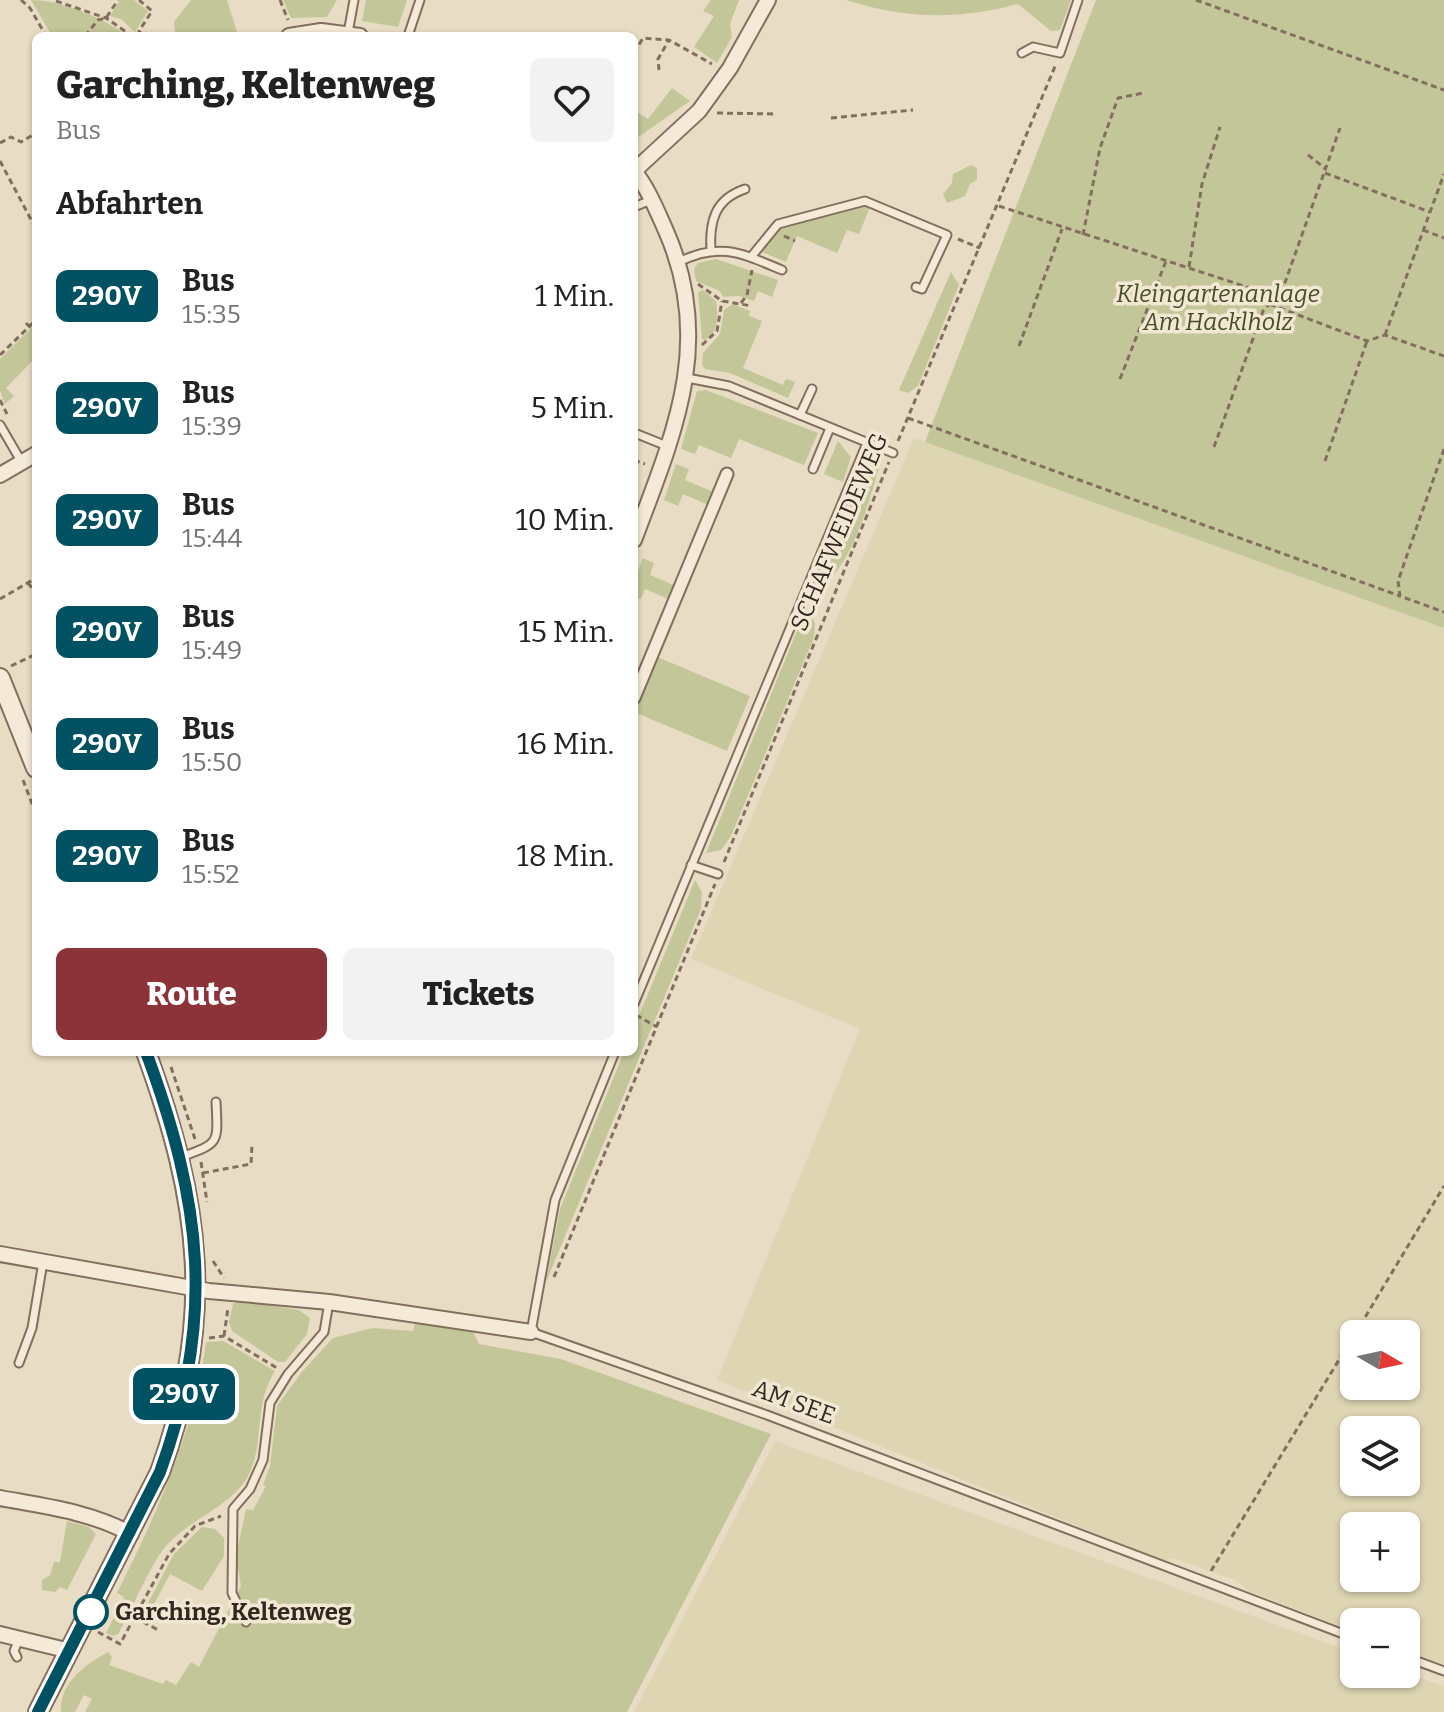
<!DOCTYPE html>
<html lang="de">
<meta charset="utf-8">
<style>
body{margin:0;font-family:Bitter,serif;background:#f2f2f2;color:#222;height:100vh;display:flex;flex-direction:column;font-size:30px;white-space:nowrap}
*{box-sizing:border-box;margin:0}
p{font-size:26px;color:#767676}
.icon{flex:none;width:44px;height:44px;fill:none;stroke:currentColor;stroke-width:2;stroke-linecap:round;stroke-linejoin:round}
.map{position:relative;flex:1;overflow:hidden}
.sheet{position:absolute;left:32px;top:32px;width:606px;height:1024px;display:flex;flex-direction:column;background:#fff;border-radius:12px;box-shadow:0 2px 6px #0004}
.sheet>*{flex:none}
.badge{padding:0 16px;border-radius:12px;font-size:28px;line-height:52px}
.needle{width:52px;rotate:99deg}
.buttons{position:absolute;left:1340px;top:1320px;display:grid;gap:16px}
.buttons a{display:grid;place-items:center;width:80px;height:80px;border-radius:12px;background:#fff;box-shadow:0 2px 6px #0004;font-size:40px}
.map>.badge{position:absolute;translate:-50% -50%;box-shadow:0 0 0 4px #fff}
h2{padding:0 24px;font-size:30px;line-height:72px}
.round{display:grid;place-items:center;flex:none;width:84px;height:84px;border-radius:12px;background:#f2f2f2}
.headline{display:flex;align-items:center;justify-content:space-between;height:136px;padding:0 24px}
h1{font-size:38px;font-weight:800;line-height:60px}
.button{display:flex;gap:16px;margin-top:auto;padding:16px 24px}
.button a{flex:1;height:92px;border-radius:12px;background:#8b3338;color:#fff;font-size:32px;font-weight:800;line-height:92px;text-align:center}
.button a+a{background:#f2f2f2;color:#222}
ul{padding:0;list-style:none}
li{display:flex;align-items:center;gap:24px;height:112px;padding:0 24px}
li div{flex:1}
li b{display:block;font-size:30px}
li em{font-style:normal}
li .badge{min-width:88px;font-weight:700;text-align:center}
.map>svg:first-child{display:block}
.farmland{fill:#ded5b3;fill-rule:evenodd}
.green{fill:#c3c699}
.lines{fill:none;stroke-linecap:round;stroke-linejoin:round}
.service-casing{stroke:#826f5d;stroke-width:11}
.pedestrian-casing{stroke:#826f5d;stroke-width:15}
.minor-casing{stroke:#826f5d;stroke-width:18}
.tertiary-casing{stroke:#826f5d;stroke-width:22}
.path{stroke:#826f5d;stroke-width:3;stroke-dasharray:6 4;stroke-linecap:butt}
.service{stroke:#f5ead7;stroke-width:7}
.pedestrian{stroke:#f5ead7;stroke-width:11}
.minor{stroke:#f5ead7;stroke-width:14}
.tertiary{stroke:#f5ead7;stroke-width:18}
.line-casing{stroke:#fff;stroke-width:18}
.line{stroke:#005262;stroke-width:12}
.stop-dot{fill:#fff;stroke:#005262;stroke-width:4}
.labels{text-anchor:middle;stroke-width:7;stroke-linejoin:round;paint-order:stroke}
.park-label{font-size:24px;font-style:italic;fill:#464e28;stroke:#f1e7d3}
.street-label{font-size:24px;fill:#33281f;stroke:#f1e7d3}
.stop-label{font-size:24px;font-weight:bold;fill:#33281f;stroke:#f1e7d3;text-anchor:start}
</style>
<div class="map">
<svg width="1444" height="1712" viewBox="0 0 1444 1712">
<rect width="100%" height="100%" fill="#e9dcc4"/>
<g class="farmland">
<path d="M 914,438 L 1444,628 L 1444,1665 L 1406,1651 L 1406,1622 L 1354,1622 L 1354,1631 L 1249,1591 L 1237,1581 L 1172,1558 L 1164,1561 L 717,1380 L 860,1029 L 691,959 ZM 1354,1334 L 1406,1334 L 1406,1386 L 1354,1386 ZM 1354,1430 L 1406,1430 L 1406,1482 L 1354,1482 ZM 1354,1526 L 1406,1526 L 1406,1578 L 1354,1578 Z"/>
<path d="M 775,1441 L 1354,1653 L 1354,1674 L 1406,1673 L 1444,1686 L 1444,1712 L 634,1712 Z"/>
</g>
<g class="green">
<path d="M 31,0 C 62,0 103,18 128,36 L 52,36 Z"/>
<path d="M 120,0 L 134,0 L 148,11 L 135,32 L 121,19 L 110,16 Z"/>
<path d="M 191,0 L 227,0 L 237,32 L 229,36 L 175,36 L 174,22 Z"/>
<path d="M 283,0 L 337,0 L 327,17 L 291,18 Z"/>
<path d="M 366,0 L 407,0 L 398,27 L 362,21 Z"/>
<path d="M 711,0 L 739,0 L 730,24 L 732,37 L 717,63 L 694,47 L 714,16 L 703,11 Z"/>
<path d="M 846,0 L 1071,0 L 1060,30 L 1051,31 L 1018,4 C 957,20 905,19 846,0 Z"/>
<path d="M 1096,0 L 1444,0 L 1444,628 L 925,442 Z"/>
<path d="M 672,88 L 690,101 L 634,140 L 634,110 L 648,119 Z"/>
<path d="M 971,165 L 977,168 L 977,180 L 970,184 L 965,196 L 947,203 L 943,194 L 952,183 L 953,174 Z"/>
<path d="M 865,206 L 870,207 L 859,234 L 847,230 L 837,253 L 797,236 L 786,262 L 762,252 L 773,233 L 784,227 Z"/>
<path d="M 716,259 L 778,280 L 772,297 L 758,291 L 754,301 L 739,296 L 723,297 L 720,291 L 696,281 L 694,269 L 698,263 Z"/>
<path d="M 951,272 L 959,285 L 918,386 L 908,393 L 899,390 Z"/>
<path d="M 703,290 L 716,301 C 718,315 719,331 706,340 L 702,339 L 698,292 Z"/>
<path d="M 733,304 L 750,311 L 749,316 L 762,321 L 743,368 L 783,385 L 786,379 L 795,382 L 788,398 L 730,373 L 705,369 L 702,365 L 703,353 L 720,334 L 724,310 Z"/>
<path d="M 36,323 L 36,357 L 6,388 L 14,396 L 5,404 L 0,390 L 0,359 Z"/>
<path d="M 706,390 L 818,433 L 804,465 L 739,439 L 731,458 L 699,445 L 695,454 L 681,449 L 697,391 Z"/>
<path d="M 838,441 L 851,457 L 843,482 L 824,474 Z"/>
<path d="M 871,455 L 879,467 C 871,497 850,570 822,584 L 818,582 Z"/>
<path d="M 676,464 L 689,469 L 685,480 L 716,493 L 711,506 L 683,494 L 678,506 L 664,500 Z"/>
<path d="M 643,558 L 654,563 L 650,575 L 678,587 L 673,601 L 645,589 L 641,599 L 634,597 L 634,581 Z"/>
<path d="M 806,609 L 815,623 L 814,637 L 731,836 L 721,850 L 706,853 Z"/>
<path d="M 655,656 L 750,696 L 727,751 L 634,712 Z"/>
<path d="M 695,880 L 702,892 L 701,909 L 546,1282 L 560,1209 L 624,1052 L 634,1052 L 634,1028 Z"/>
<path d="M 241,1301 L 299,1310 L 310,1318 L 307,1334 L 285,1362 L 278,1362 L 232,1331 L 229,1322 L 233,1304 Z"/>
<path d="M 415,1323 L 473,1332 L 479,1344 L 561,1359 L 771,1434 L 627,1712 L 85,1712 L 92,1699 L 84,1695 L 75,1712 L 61,1712 C 59,1683 86,1664 108,1652 L 112,1657 L 109,1665 L 163,1684 L 166,1680 L 176,1685 L 191,1662 L 199,1667 L 241,1586 L 236,1556 L 246,1509 L 253,1510 L 266,1486 L 263,1485 L 270,1466 L 277,1406 L 301,1373 L 333,1338 L 373,1328 L 413,1331 Z"/>
<path d="M 223,1341 L 275,1371 C 252,1407 266,1444 247,1478 C 228,1509 184,1521 162,1551 C 145,1576 133,1607 118,1634 L 112,1636 L 106,1633 L 124,1597 L 117,1593 C 157,1513 194,1432 206,1342 Z"/>
<path d="M 67,1521 L 89,1527 L 96,1534 L 67,1590 L 60,1587 L 55,1592 L 42,1590 L 42,1580 L 50,1575 L 54,1562 L 60,1562 Z"/>
<path d="M 202,1527 L 215,1529 L 224,1538 L 224,1556 L 202,1591 L 170,1574 L 153,1606 L 148,1603 L 174,1554 Z"/>
</g>
<g class="lines">
<defs>
<g id="service">
<path d="M 348,33 L 354,0"/>
<path d="M 408,36 L 420,0"/>
<path d="M 1022,53 L 1033,47 L 1060,53 L 1078,0"/>
<path d="M 634,207 L 651,200"/>
<path d="M 711,251 C 709,221 715,199 745,189"/>
<path d="M 751,257 L 778,224 L 865,201 L 947,235 L 922,289 L 916,287"/>
<path d="M 679,262 C 720,241 743,254 782,270"/>
<path d="M 687,378 L 729,386 L 893,453"/>
<path d="M 800,415 L 812,389"/>
<path d="M 0,425 L 21,461"/>
<path d="M 637,434 L 667,446"/>
<path d="M 813,469 L 830,428"/>
<path d="M 691,865 L 718,874"/>
<path d="M 634,1004 L 867,443"/>
<path d="M 615,1052 L 555,1200 L 531,1332 L 767,1415 L 1354,1638"/>
<path d="M 181,1157 C 220,1143 218,1144 216,1102"/>
<path d="M 19,1363 L 32,1328 L 43,1262"/>
<path d="M 246,1622 L 232,1593 L 233,1509 L 250,1489 L 263,1460 L 270,1403 L 288,1374 L 324,1332 L 329,1302"/>
<path d="M 17,1657 L 14,1651 L 19,1639"/>
<path d="M 1406,1657 L 1444,1671"/>
</g>
<path id="pedestrian" d="M 634,698 L 727,474"/>
<g id="minor">
<path d="M 289,36 L 321,31 L 360,36"/>
<path d="M 634,171 C 648,188 657,211 666,231 C 715,342 674,434 634,540"/>
<path d="M 634,171 L 699,111 L 730,68 L 768,0"/>
<path d="M 0,475 L 36,454"/>
<path d="M 0,1254 L 209,1291 L 329,1302 L 531,1332"/>
<path d="M 0,1498 C 43,1506 92,1512 131,1534"/>
<path d="M 0,1634 L 70,1651"/>
</g>
<g id="tertiary">
<path d="M 0,678 L 36,768"/>
<path d="M 38,1712 L 160,1472 C 216,1318 201,1203 146,1052"/>
</g>
</defs>
<use href="#service" class="service-casing"/>
<use href="#pedestrian" class="pedestrian-casing"/>
<use href="#minor" class="minor-casing"/>
<use href="#tertiary" class="tertiary-casing"/>
<g class="path">
<path d="M 21,0 L 30,8 L 46,36"/>
<path d="M 139,0 L 152,11 L 139,31 L 144,36"/>
<path d="M 280,0 L 288,20"/>
<path d="M 1196,0 L 1444,90"/>
<path d="M 56,1 L 106,18 L 132,36"/>
<path d="M 85,36 L 98,20 L 106,18 L 118,0"/>
<path d="M 634,53 L 643,38 L 669,40 L 712,64"/>
<path d="M 659,70 L 658,59 L 669,40"/>
<path d="M 717,113 L 776,114"/>
<path d="M 831,118 L 913,110"/>
<path d="M 0,143 L 11,137 L 21,142 L 36,133"/>
<path d="M 1308,155 L 1326,169"/>
<path d="M 0,161 L 36,229"/>
<path d="M 1325,173 L 1430,212"/>
<path d="M 999,206 L 1253,289 L 1269,304 L 1367,341 L 1385,335 L 1444,356"/>
<path d="M 1423,230 L 1444,238"/>
<path d="M 1083,235 L 1100,148 L 1118,98 L 1143,93"/>
<path d="M 784,236 L 795,241"/>
<path d="M 958,239 L 980,248"/>
<path d="M 1189,267 L 1202,184 L 1220,127"/>
<path d="M 698,284 L 722,301 L 752,306"/>
<path d="M 741,303 L 747,295 L 752,270"/>
<path d="M 26,323 L 36,333"/>
<path d="M 1385,335 L 1444,174"/>
<path d="M 702,345 L 717,331 L 722,301"/>
<path d="M 1019,346 L 1062,229"/>
<path d="M 0,355 L 36,320"/>
<path d="M 1120,379 L 1166,261"/>
<path d="M 0,400 L 7,414"/>
<path d="M 908,418 L 1400,596"/>
<path d="M 898,441 L 1056,64"/>
<path d="M 1214,447 L 1263,311 L 1282,291 L 1340,128"/>
<path d="M 1444,449 L 1398,581 L 1400,596 L 1444,612"/>
<path d="M 634,460 L 645,464"/>
<path d="M 1325,461 L 1367,341"/>
<path d="M 28,583 L 36,593"/>
<path d="M 0,599 L 36,578"/>
<path d="M 11,666 L 36,654"/>
<path d="M 23,780 L 36,814"/>
<path d="M 724,862 L 889,462"/>
<path d="M 636,1015 L 657,1027"/>
<path d="M 171,1067 L 195,1139"/>
<path d="M 201,1162 L 207,1202"/>
<path d="M 203,1173 L 251,1164 L 252,1145"/>
<path d="M 213,1261 L 224,1278"/>
<path d="M 554,1277 L 715,884"/>
<path d="M 1355,1334 L 1444,1186"/>
<path d="M 224,1336 L 228,1308"/>
<path d="M 209,1338 L 224,1336 L 277,1368"/>
<path d="M 1211,1571 L 1354,1335"/>
<path d="M 134,1617 L 160,1631"/>
<path d="M 98,1632 L 120,1644 L 169,1554 L 195,1526 L 221,1516"/>
</g>
<use href="#service" class="service"/>
<use href="#pedestrian" class="pedestrian"/>
<use href="#minor" class="minor"/>
<use href="#tertiary" class="tertiary"/>
</g>
<g class="lines">
<defs>
<path id="line" d="M 38,1712 L 160,1472 C 216,1318 202,1203 146,1052"/>
</defs>
<use href="#line" class="line-casing"/>
<use href="#line" class="line"/>
</g>
<circle class="stop-dot" cx="91" cy="1612" r="16"/>
<g class="labels">
<g class="park-label">
<text x="1218" y="302">Kleingartenanlage<tspan x="1218" dy="28">Am Hacklholz</tspan></text>
</g>
<g class="street-label">
<text transform="translate(839 532) rotate(-67)" y="8">SCHAFWEIDEWEG</text>
<text transform="translate(794 1402) rotate(20)" y="8">AM SEE</text>
</g>
<g class="stop-label">
<text x="115" y="1620">Garching, Keltenweg</text>
</g>
</g>
</svg>
<div class="buttons">
<a><svg class="needle" viewBox="-14 -14 28 28"><path d="M0-13l5 13h-10z" fill="#e53935"/><path d="M0 13l5-13h-10z" fill="#767676"/></svg></a>
<a><svg class="icon" aria-label="layers" viewBox="0 0 24 24"><path d="M12 4l9 5-9 5-9-5zM3 14l9 5 9-5"/></svg></a>
<a>+</a>
<a>−</a>
</div>
<b class="badge" style="left:184px;top:1394px;background:#005262;color:#fff">290V</b>
<section class="sheet">
<div class="headline"><div><h1>Garching, Keltenweg</h1><p>Bus</p></div><a class="round"><svg class="icon" aria-label="heart" viewBox="0 0 24 24"><path d="M12 20l-8-8c-3-5 5-10 8-4 3-6 11-1 8 4z"/></svg></a></div>
<h2>Abfahrten</h2>
<ul>
<li><span class="badge" style="background:#005262;color:#fff">290V</span><div><b>Bus</b><p>15:35</p></div><em>1 Min.</em></li>
<li><span class="badge" style="background:#005262;color:#fff">290V</span><div><b>Bus</b><p>15:39</p></div><em>5 Min.</em></li>
<li><span class="badge" style="background:#005262;color:#fff">290V</span><div><b>Bus</b><p>15:44</p></div><em>10 Min.</em></li>
<li><span class="badge" style="background:#005262;color:#fff">290V</span><div><b>Bus</b><p>15:49</p></div><em>15 Min.</em></li>
<li><span class="badge" style="background:#005262;color:#fff">290V</span><div><b>Bus</b><p>15:50</p></div><em>16 Min.</em></li>
<li><span class="badge" style="background:#005262;color:#fff">290V</span><div><b>Bus</b><p>15:52</p></div><em>18 Min.</em></li>
</ul>
<div class="button"><a>Route</a><a>Tickets</a></div>
</section>
</div>
